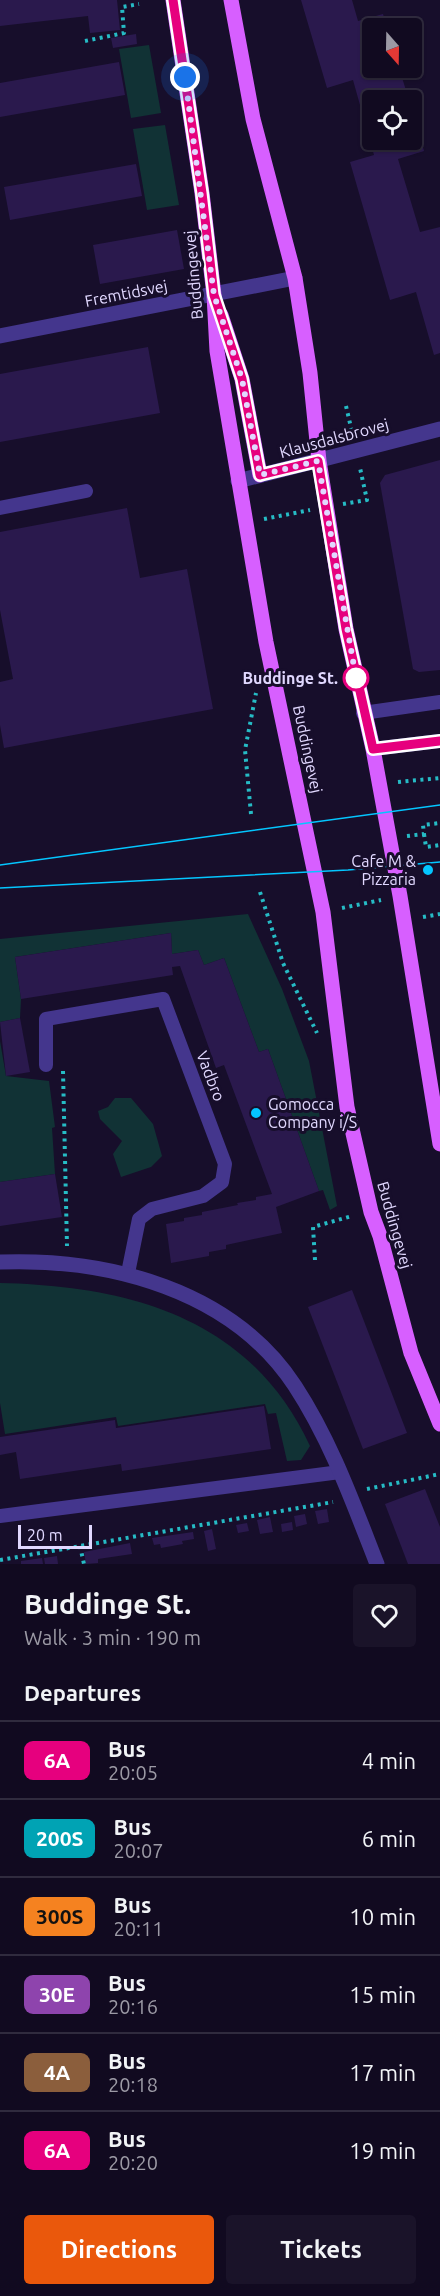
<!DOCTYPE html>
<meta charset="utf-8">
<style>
body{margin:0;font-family:Ubuntu,sans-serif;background:#1a1329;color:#f1f3f6;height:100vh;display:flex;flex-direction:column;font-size:22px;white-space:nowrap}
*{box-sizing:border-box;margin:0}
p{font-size:20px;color:#9c9aa5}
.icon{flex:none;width:33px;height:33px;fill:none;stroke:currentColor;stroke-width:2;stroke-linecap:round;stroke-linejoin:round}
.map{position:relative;height:1564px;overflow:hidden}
.sheet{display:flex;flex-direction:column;background:#110a20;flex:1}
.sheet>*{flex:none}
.badge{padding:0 12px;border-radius:9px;font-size:21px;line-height:39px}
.needle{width:39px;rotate:160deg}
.tools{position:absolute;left:362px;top:18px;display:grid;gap:12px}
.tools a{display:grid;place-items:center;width:60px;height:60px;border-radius:6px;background:#110a20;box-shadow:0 2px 4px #0004,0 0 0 2px #302b3e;font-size:30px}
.scale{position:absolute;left:18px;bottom:15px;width:74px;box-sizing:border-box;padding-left:6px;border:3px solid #e1d8ff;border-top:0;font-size:16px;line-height:21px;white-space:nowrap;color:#e1d8ff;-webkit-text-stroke:4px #170e2b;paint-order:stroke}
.you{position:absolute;width:30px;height:30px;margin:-15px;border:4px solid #fff;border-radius:50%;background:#1a73e8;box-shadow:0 0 0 9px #1a73e833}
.map>.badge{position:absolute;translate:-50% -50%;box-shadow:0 0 0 3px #fff}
h2{padding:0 24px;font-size:22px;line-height:54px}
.round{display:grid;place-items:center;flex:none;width:63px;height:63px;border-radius:6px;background:#1a1329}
.headline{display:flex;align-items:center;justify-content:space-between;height:102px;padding:0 24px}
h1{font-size:28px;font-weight:700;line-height:45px}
.button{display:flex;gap:12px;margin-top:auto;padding:12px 24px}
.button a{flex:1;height:69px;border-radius:6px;background:#ea580c;color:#fff;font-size:24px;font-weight:700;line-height:69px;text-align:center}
.button a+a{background:#1a1329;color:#f1f3f6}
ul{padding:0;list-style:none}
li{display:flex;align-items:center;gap:18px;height:78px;padding:0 24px;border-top:2px solid #302b3e}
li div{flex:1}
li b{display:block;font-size:22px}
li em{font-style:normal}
li .badge{min-width:66px;font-weight:700;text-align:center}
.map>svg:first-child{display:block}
.green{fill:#113235}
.building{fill:#2a194d}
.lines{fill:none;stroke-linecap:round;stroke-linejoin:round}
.path{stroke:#26bbc5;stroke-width:4;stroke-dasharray:3 4.5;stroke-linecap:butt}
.service{stroke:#44368d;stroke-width:14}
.minor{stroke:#44368d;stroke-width:15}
.tertiary{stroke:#44368d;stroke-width:15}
.primary{stroke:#d75fff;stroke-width:15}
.tram{stroke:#04c6ff;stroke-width:1.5}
.line-casing{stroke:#fff;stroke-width:14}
.line{stroke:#e6007e;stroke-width:9}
.walk{stroke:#e1d8ff;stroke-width:6;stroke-dasharray:0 10.8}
.stop-dot{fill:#fff;stroke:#e6007e;stroke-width:3}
.poi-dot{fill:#04c6ff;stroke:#170e2b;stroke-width:2}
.labels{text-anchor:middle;stroke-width:6;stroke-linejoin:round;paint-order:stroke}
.street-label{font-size:16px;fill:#e1d8ff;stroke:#170e2b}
.stop-label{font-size:16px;font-weight:bold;fill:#e1d8ff;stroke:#170e2b;text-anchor:end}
.poi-label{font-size:16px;fill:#e1d8ff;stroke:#170e2b;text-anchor:end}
</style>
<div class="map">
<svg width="440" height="1564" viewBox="0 0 440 1564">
<rect width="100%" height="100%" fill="#170e2b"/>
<g class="green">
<path d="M 149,45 L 161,113 L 131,118 L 119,49 Z"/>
<path d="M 165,125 L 179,205 L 147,210 L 133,129 Z"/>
<path d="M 248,914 L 282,989 L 309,1061 L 337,1206 L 330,1210 L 323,1190 L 319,1191 L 268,1049 L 259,1052 L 224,958 L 204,965 L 198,950 L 172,954 L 171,933 L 15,957 L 21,999 L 20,1018 L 0,1022 L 0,939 Z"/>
<path d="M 0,1041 L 6,1076 L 49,1081 L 55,1127 L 52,1128 L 55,1174 L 0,1182 Z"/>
<path d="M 115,1098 L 131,1098 L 153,1124 L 162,1156 L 151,1167 L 121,1177 L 113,1154 L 122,1141 L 100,1119 L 98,1111 L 108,1107 Z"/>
<path d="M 0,1283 C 130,1286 251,1318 310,1446 L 301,1460 L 287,1461 L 276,1413 L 268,1414 L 265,1404 L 118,1426 L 116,1417 L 5,1434 L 0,1403 Z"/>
</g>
<g class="building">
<path d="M 0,0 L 117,0 L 120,30 L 90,33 L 88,16 L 0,26 Z"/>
<path d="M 301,0 L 352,0 L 358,21 L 383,14 L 386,24 L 394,21 L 396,28 L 372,28 L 372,68 L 399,68 L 409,100 L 372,100 L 372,140 L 411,140 L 412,110 L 424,151 L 398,159 L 420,232 L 440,227 L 440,353 L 434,355 L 416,292 L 390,300 L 350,162 L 374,155 L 353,80 L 327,88 Z"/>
<path d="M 136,34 L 137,44 L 113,48 L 111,38 Z"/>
<path d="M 119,62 L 125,95 L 0,117 L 0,83 Z"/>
<path d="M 136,164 L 142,196 L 10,220 L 4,187 Z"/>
<path d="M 177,230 L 184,269 L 100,284 L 93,245 Z"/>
<path d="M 148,347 L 160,413 L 0,442 L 0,374 Z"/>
<path d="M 440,460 L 440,670 L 419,672 L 413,669 L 380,483 L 385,475 Z"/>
<path d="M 127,508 L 140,578 L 187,569 L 213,709 L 4,748 L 0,725 L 0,682 L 13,679 L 0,610 L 0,532 Z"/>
<path d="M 171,933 L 172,954 L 198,950 L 204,965 L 224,958 L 259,1052 L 268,1049 L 319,1191 L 276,1207 L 282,1233 L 226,1245 L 226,1249 L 209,1252 L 209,1256 L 171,1263 L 166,1224 L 184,1221 L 184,1218 L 202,1215 L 202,1212 L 238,1205 L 237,1203 L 256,1200 L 256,1197 L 272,1194 L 224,1065 L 216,1068 L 180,966 L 172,967 L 173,975 L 21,999 L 15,957 Z"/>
<path d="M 20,1018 L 30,1072 L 6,1076 L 0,1022 Z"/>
<path d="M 55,1174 L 62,1217 L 0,1226 L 0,1182 Z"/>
<path d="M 352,1290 L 407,1433 L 363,1449 L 308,1307 Z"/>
<path d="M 264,1406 L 271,1449 L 122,1471 L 121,1464 L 20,1479 L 16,1452 L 0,1455 L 0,1437 L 115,1420 L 116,1428 Z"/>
<path d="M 425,1489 L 440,1527 L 440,1564 L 408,1564 L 385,1504 Z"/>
<path d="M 327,1509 L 329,1522 L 318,1524 L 315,1511 Z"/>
<path d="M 305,1514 L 307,1524 L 296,1527 L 294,1516 Z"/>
<path d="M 270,1517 L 273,1532 L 260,1534 L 257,1520 Z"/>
<path d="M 292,1522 L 293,1530 L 282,1532 L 281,1524 Z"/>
<path d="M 247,1523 L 249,1531 L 238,1533 L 236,1525 Z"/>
<path d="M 212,1529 L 216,1549 L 208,1551 L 204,1531 Z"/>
<path d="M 193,1532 L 194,1539 L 182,1541 L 183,1544 L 161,1548 L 160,1544 L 154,1545 L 152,1538 Z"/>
<path d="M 130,1543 L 132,1554 L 98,1559 L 98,1563 L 86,1564 L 84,1552 Z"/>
<path d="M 57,1556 L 58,1564 L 45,1564 L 44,1558 Z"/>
<path d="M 42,1558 L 43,1564 L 21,1564 L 21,1561 Z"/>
</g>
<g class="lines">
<g class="path">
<path d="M 85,41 L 124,33 L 122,7 L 139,4"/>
<path d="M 346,406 L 352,432"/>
<path d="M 343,504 L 367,500 L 360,468"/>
<path d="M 264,519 L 310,510"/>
<path d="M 398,782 L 440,778"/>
<path d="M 251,814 L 245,750 L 256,693"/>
<path d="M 424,834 L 426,847 L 440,845"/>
<path d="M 407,836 L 424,834 L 423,825 L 440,823"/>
<path d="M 260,892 L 283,963 L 317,1033"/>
<path d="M 342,908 L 381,900"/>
<path d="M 423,917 L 440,914"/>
<path d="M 63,1071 L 67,1246"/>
<path d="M 315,1260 L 313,1227 L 352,1216"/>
<path d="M 367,1489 L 440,1474"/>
<path d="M 80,1546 L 84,1564"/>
<path d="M 0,1560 L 333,1502"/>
</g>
<g class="service">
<path d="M 0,508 L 86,491"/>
<path d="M 363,713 L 440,702"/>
<path d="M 373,749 L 440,741"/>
<path d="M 46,1065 L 46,1019 L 163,999 L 225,1164 L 222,1182 L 203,1196 L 152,1209 L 139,1219 L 128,1273"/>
<path d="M 0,1516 L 340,1472"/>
</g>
<g class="minor">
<path d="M 0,336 L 295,278"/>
<path d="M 0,1262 C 109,1258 232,1290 295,1386 C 331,1441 353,1503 377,1564"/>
</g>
<path class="tertiary" d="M 238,481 L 440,429"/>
<g class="primary">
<path d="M 173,0 L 202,193 L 214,295 L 217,351 L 266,642 L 323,912 L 347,1107 L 371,1212 L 380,1236 L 411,1353 L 440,1424"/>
<path d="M 231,0 L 253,119 L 295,278 L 310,373 L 319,461 L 346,629 L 373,749 L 400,896 L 440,1144"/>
<path d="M 221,315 L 242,379 L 260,475"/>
</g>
<g class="tram">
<path d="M 0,865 L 440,805"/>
<path d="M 0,888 L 348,870 L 440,862"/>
</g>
</g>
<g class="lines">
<defs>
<path id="line" d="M 173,0 L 202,193 L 214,295 L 242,379 L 260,475 L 318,461 L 346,629 L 373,749 L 440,741"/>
</defs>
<use href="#line" class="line-casing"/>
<use href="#line" class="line"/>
<path class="walk" d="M 185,77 L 214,295 L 242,379 L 260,475 L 318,461 L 356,678"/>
</g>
<circle class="stop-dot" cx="356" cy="678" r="12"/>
<g class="poi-dot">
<circle cx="428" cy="870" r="6"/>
<circle cx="256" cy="1113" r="6"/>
</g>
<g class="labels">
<g class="street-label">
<text transform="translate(193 275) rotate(-95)" y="6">Buddingevej</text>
<text transform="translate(126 293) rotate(-11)" y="6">Fremtidsvej</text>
<text transform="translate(334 438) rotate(-15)" y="6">Klausdalsbrovej</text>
<text transform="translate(308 749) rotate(78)" y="6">Buddingevej</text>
<text transform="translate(211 1076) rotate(69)" y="6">Vadbro</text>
<text transform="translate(395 1225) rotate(74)" y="6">Buddingevej</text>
</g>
<g class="stop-label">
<text x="338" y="684">Buddinge St.</text>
</g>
<g class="poi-label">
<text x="416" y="867">Cafe M &amp;<tspan x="416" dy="18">Pizzaria</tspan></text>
<text x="268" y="1110" text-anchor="start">Gomocca<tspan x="268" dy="18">Company i/S</tspan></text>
</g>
</g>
</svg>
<div class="tools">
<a><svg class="needle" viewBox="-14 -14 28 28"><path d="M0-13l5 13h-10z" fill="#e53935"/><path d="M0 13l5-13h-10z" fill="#9c9aa5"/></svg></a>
<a><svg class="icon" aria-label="locate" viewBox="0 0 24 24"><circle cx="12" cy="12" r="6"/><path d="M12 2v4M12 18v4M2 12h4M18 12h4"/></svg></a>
</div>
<div class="scale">20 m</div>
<div class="you" style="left:185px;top:77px"></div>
</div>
<section class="sheet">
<div class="headline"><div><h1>Buddinge St.</h1><p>Walk · 3 min · 190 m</p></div><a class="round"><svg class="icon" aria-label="heart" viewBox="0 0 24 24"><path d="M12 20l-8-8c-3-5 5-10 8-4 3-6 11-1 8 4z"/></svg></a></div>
<h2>Departures</h2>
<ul>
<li><span class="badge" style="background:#e6007e;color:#fff">6A</span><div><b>Bus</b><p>20:05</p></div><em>4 min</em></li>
<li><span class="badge" style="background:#00a3b4;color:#fff">200S</span><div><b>Bus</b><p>20:07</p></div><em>6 min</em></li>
<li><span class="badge" style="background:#f58220;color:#111">300S</span><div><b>Bus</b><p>20:11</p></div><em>10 min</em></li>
<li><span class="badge" style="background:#8e44ad;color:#fff">30E</span><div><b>Bus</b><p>20:16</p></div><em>15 min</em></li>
<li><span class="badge" style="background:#8b5e3c;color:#fff">4A</span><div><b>Bus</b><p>20:18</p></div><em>17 min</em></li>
<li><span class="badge" style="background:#e6007e;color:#fff">6A</span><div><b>Bus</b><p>20:20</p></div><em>19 min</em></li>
</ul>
<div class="button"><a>Directions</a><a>Tickets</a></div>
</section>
